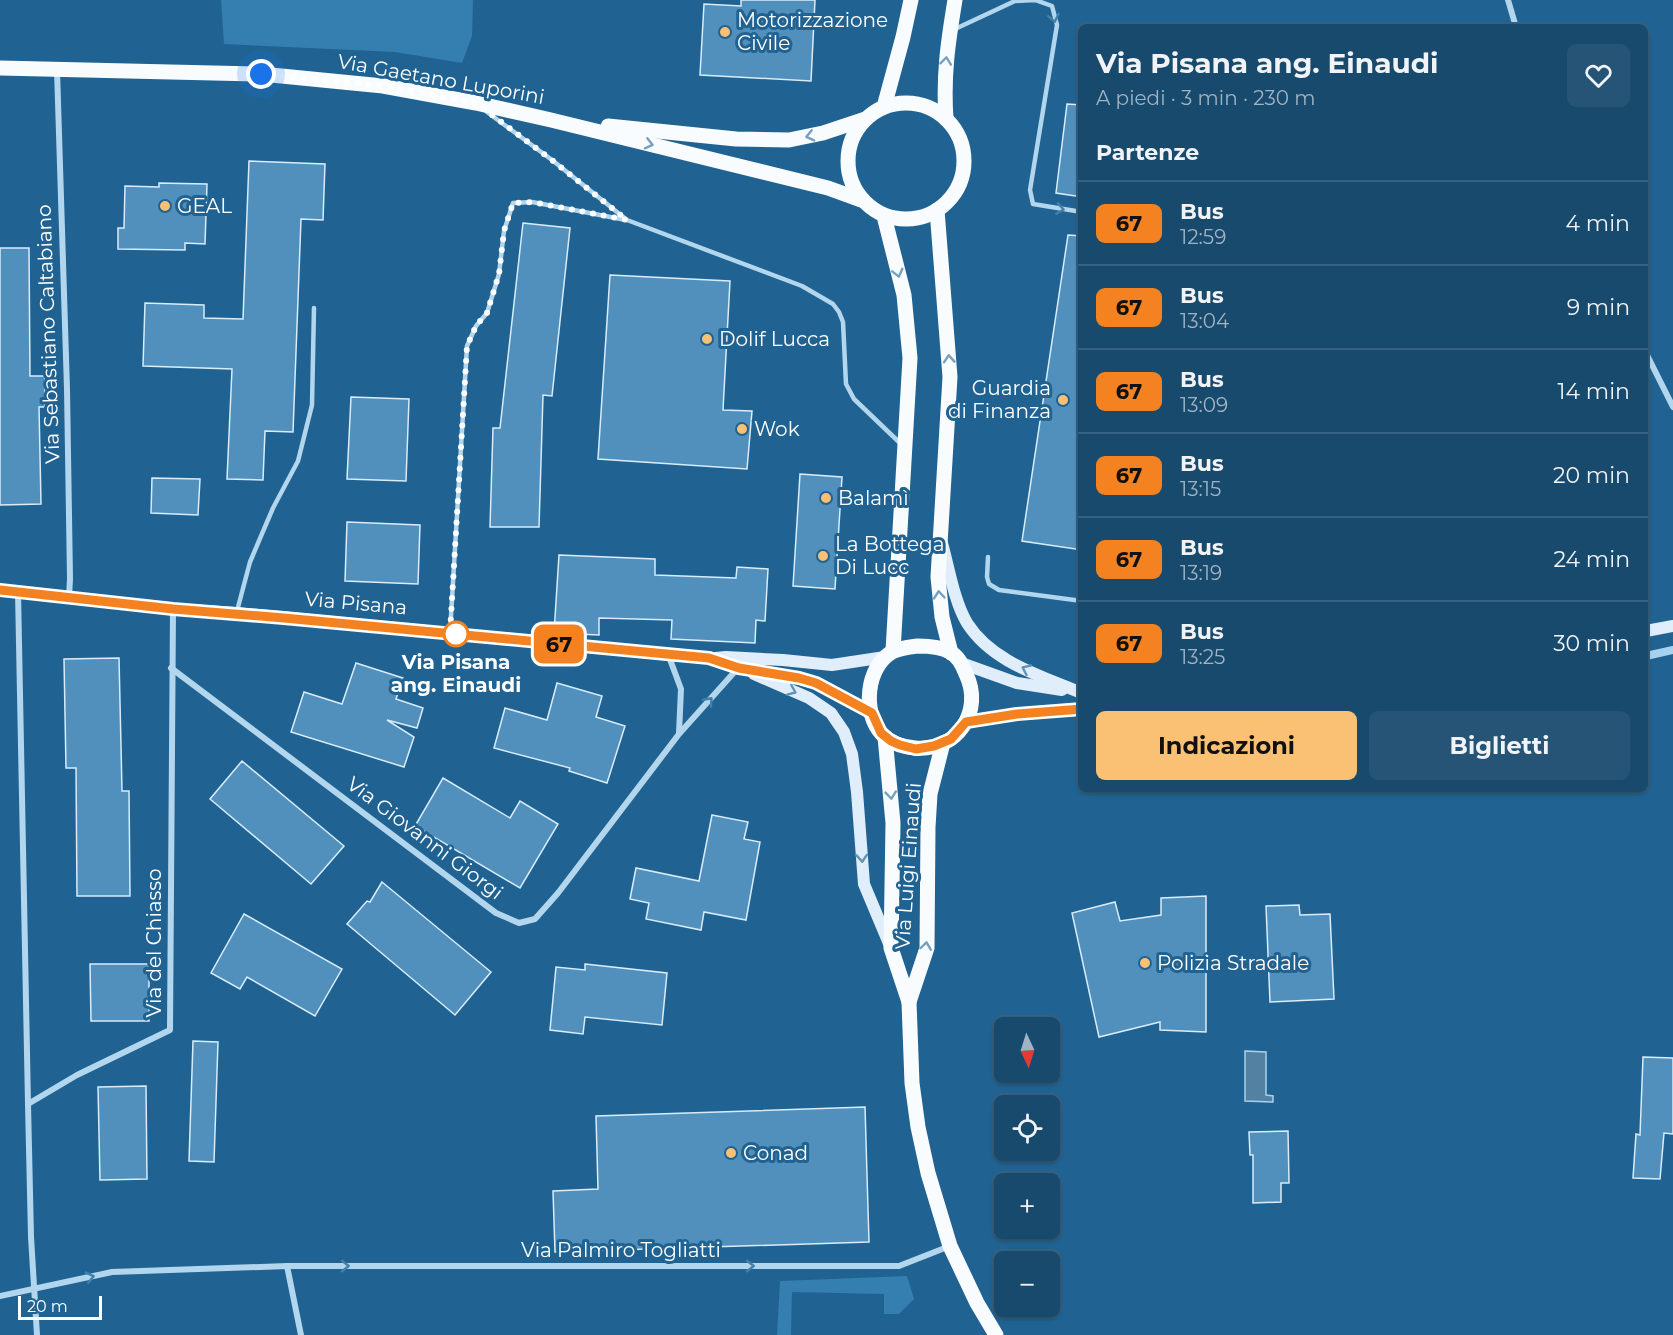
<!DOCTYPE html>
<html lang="it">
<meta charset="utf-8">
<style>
body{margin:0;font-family:Montserrat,sans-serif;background:#255476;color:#f1f3f6;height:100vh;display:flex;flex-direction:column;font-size:22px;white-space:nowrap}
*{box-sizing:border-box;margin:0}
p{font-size:20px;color:#9fb3c2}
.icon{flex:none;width:33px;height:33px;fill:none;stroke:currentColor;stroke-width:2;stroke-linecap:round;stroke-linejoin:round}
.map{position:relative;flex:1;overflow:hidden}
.panel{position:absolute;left:1078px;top:24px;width:570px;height:768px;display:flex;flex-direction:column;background:#184a6e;border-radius:9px;box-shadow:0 2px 4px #0004,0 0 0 2px #366281}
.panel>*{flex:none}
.badge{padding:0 12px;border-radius:9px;font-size:21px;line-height:39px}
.needle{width:39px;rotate:176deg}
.controls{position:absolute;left:994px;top:1017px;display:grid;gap:12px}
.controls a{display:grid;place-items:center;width:66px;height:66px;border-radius:9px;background:#184a6e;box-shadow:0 2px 4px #0004,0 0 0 2px #366281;font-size:30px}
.scale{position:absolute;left:18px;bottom:15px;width:84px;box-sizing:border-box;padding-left:6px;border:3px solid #fff;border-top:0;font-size:16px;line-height:21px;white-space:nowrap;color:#fff;-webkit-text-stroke:4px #206392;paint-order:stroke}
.you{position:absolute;width:30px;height:30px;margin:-15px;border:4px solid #fff;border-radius:50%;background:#1a73e8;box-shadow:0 0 0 9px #1a73e833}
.map>.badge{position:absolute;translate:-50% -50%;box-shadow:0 0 0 3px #fff}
h2{padding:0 18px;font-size:22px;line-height:54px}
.round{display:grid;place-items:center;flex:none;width:63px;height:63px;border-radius:9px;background:#255476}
.headline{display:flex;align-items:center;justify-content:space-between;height:102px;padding:0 18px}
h1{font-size:28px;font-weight:700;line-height:45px}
.button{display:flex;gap:12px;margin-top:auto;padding:12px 18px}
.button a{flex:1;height:69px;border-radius:9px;background:#fac073;color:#111;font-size:24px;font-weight:700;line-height:69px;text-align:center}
.button a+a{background:#255476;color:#f1f3f6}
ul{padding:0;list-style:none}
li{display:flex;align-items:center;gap:18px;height:84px;padding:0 18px;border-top:2px solid #366281}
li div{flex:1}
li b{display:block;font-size:22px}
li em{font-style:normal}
li .badge{min-width:66px;font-weight:700;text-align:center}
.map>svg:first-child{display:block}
.green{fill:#347eb0}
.water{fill:#5381a1;stroke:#a6d2ef;stroke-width:1.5}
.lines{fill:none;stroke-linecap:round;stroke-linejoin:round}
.stream{stroke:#a6d2ef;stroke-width:8}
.building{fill:#5190bc;stroke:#d8ecfa;stroke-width:1.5}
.service{stroke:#b2d6ed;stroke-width:4.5}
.minor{stroke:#b2d6ed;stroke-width:6}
.secondary{stroke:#dfeefa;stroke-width:12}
.primary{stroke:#f9fcff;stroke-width:15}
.oneway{stroke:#4480a9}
.oneway2{stroke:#77a0be}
.oneway3{stroke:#6394b6}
.line-casing{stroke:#fff;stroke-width:14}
.line{stroke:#f58220;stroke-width:9}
.walk{stroke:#fff;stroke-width:6;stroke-dasharray:0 10.8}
.poi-dot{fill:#fac073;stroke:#206392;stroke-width:2}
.stop-dot{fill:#fff;stroke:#f58220;stroke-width:3}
.labels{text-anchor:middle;stroke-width:6;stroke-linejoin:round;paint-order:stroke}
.poi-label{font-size:20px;fill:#fff;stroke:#206392;text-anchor:start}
.street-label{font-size:20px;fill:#fff;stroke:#206392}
.stop-label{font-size:20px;font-weight:bold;fill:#fff;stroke:#206392}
</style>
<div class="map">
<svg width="1673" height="1335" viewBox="0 0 1673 1335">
<rect width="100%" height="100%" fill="#206392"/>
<g class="green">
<path d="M 221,0 L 473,0 L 472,36 L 462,63 L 395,52 L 224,44 Z"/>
<path d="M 907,1276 L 914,1299 L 899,1314 L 884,1314 L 884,1294 L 792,1292 L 791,1335 L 777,1335 L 780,1281 Z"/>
</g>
<path class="water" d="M 1245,1051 L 1266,1052 L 1266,1095 L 1273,1096 L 1273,1102 L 1245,1101 Z"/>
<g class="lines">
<path class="stream" d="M 1646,656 L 1673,650"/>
</g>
<g class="building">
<path d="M 741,0 L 815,0 L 811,81 L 700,75 L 704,4 L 741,6 Z"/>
<path d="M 1067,104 L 1082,105 L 1082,197 L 1056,193 Z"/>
<path d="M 249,161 L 325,164 L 323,220 L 301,219 L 293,432 L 265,431 L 263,480 L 227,479 L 232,369 L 143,366 L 145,303 L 204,305 L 204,318 L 243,319 Z"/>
<path d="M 159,183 L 207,184 L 205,244 L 185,243 L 185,250 L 118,249 L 118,228 L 124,228 L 125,186 L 159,187 Z"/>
<path d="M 523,223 L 570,228 L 552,396 L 543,395 L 539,527 L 490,527 L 493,428 L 500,428 Z"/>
<path d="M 1068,235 L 1082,236 L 1082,550 L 1022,541 Z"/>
<path d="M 0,248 L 29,248 L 30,376 L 45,376 L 45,407 L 39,407 L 41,504 L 0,505 Z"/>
<path d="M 610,275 L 730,281 L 723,410 L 752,411 L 747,469 L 598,459 Z"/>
<path d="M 351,397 L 409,399 L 406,481 L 347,479 Z"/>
<path d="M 800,474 L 842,477 L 835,589 L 793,586 Z"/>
<path d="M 152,478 L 200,479 L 198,515 L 151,513 Z"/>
<path d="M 347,522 L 420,525 L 418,584 L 345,581 Z"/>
<path d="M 559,555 L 655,559 L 655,575 L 736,578 L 737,567 L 768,569 L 765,621 L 756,620 L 755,643 L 671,639 L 672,620 L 599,618 L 599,635 L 554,633 Z"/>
<path d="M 119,658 L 122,791 L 129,791 L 130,896 L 77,896 L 76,768 L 66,768 L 64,659 Z"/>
<path d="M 356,663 L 403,678 L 396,699 L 423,708 L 417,728 L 387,720 L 414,737 L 404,767 L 291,732 L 304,692 L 342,704 Z"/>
<path d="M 557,683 L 602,696 L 596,717 L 625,726 L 607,783 L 569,771 L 570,768 L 494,748 L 505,708 L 547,720 Z"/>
<path d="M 242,761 L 344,846 L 311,884 L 210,799 Z"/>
<path d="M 443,778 L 510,818 L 520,801 L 558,824 L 520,888 L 415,826 Z"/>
<path d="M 712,815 L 748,822 L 744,839 L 760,842 L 746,920 L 704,912 L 701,930 L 646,919 L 649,903 L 630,899 L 636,868 L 699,881 Z"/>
<path d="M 382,882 L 491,972 L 455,1015 L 347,924 L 367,901 L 370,902 Z"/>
<path d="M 1206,896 L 1206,1032 L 1160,1030 L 1160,1022 L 1099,1037 L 1072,913 L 1115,902 L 1120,921 L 1161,915 L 1161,898 Z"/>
<path d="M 1299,905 L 1300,915 L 1330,914 L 1334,999 L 1270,1002 L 1266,906 Z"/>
<path d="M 244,914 L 342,969 L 315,1016 L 247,977 L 240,989 L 211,973 Z"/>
<path d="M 90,964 L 149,964 L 149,1021 L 91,1021 Z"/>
<path d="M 585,964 L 667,973 L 662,1025 L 585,1017 L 583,1034 L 550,1030 L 556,967 L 585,970 Z"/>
<path d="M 193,1041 L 218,1042 L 214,1162 L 189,1161 Z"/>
<path d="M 1643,1057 L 1673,1058 L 1673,1134 L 1664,1133 L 1660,1179 L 1633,1178 L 1636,1134 L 1640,1135 Z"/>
<path d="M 146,1086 L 147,1179 L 100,1180 L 98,1087 Z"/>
<path d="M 865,1107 L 869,1242 L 555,1252 L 553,1191 L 598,1189 L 596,1116 Z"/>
<path d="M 1288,1131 L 1289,1183 L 1281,1183 L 1281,1202 L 1253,1203 L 1253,1155 L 1250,1155 L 1249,1132 Z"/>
</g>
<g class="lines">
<g class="service">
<path d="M 955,29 L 1015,1 L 1035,0 L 1052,6 L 1057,25 L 1030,190 L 1033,204 L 1082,212"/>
<path d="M 487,112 L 552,160 L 627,220 L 802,286 L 833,304 L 839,312 L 843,322 L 846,384 L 854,399 L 901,444"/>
<path d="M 988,557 L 987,577 L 989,584 L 999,590 L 1082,601"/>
<path d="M 237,611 L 250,562 L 273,508 L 298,461 L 312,405 L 314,308"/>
<path d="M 450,633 L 467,346 L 476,326 L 487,313 L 499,274 L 504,231 L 513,203 L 532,202 L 626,220"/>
<path d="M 1080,689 L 1082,675"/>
</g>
<g class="minor">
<path d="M 1508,0 L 1516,27"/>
<path d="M 57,70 L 67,389 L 70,579 L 69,597"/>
<path d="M 1646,353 L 1673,407"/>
<path d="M 18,592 L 28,1104"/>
<path d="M 668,654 L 681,689 L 679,733"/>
<path d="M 171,668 L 496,913 L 519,923 L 535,919 L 558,893 L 679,734 L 738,668"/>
<path d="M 287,1266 L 301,1335"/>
<path d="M 0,1296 L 112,1272 L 287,1266 L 899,1266 L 950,1246"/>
<path d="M 37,1335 L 31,1237 L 28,1104 L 77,1075 L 170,1030 L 173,609"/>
</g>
<g class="secondary">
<path d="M 942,543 C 949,568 954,601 967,623 C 992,662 1039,675 1079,692"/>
<path d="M 0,590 L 173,609 L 237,613 L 709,658 L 739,668 L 799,678 L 816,683 L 872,713"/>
<path d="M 1646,631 L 1673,626"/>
<path d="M 716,658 L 726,657 L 783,660 L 832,665 L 885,657"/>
<path d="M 961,663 L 1017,683 L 1062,690"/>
<path d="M 754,674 L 809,698 L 831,713 L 844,732 L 852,754 L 857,792 L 864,884 L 890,946"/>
<path d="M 966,722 L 1017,714 L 1082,709"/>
</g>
<g class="primary">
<path d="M 0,68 L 261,74 L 383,86 L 476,103 L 551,120 L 828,188 L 861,200"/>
<circle cx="906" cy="161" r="58"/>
<path d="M 884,107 L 903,37 L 911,0"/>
<path d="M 946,119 C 943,76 948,42 955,0"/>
<path d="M 608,126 L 736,139 L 789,140 L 823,133 L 865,119"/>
<path d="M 937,210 L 950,377 L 938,577 L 942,617 L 951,653"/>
<path d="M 884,216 L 904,295 L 910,358 L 893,651"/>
<path d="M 918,646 C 929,646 941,647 950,652 C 958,656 963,666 966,674 C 984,711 957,752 915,748 C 904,747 890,743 882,734 C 862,713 866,667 892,652 C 899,648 910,647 918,646 Z"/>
<path d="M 885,737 L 893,823 L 891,948 L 909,1002"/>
<path d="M 943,743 L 930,794 L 928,827 L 927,948 L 909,1002 L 912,1083 L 918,1127 L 928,1173 L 950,1246 L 977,1303 L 996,1335"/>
</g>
</g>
<defs><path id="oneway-chevron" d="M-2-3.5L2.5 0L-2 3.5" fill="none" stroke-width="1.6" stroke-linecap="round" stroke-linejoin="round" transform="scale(1.5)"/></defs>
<g class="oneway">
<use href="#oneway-chevron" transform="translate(1054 18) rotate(78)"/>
<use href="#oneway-chevron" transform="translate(1060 209) rotate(8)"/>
<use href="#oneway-chevron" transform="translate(709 701) rotate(-48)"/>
<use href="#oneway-chevron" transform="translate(345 1266)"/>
<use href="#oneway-chevron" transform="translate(750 1266)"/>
<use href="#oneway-chevron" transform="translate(90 1277) rotate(-13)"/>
</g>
<g class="oneway2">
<use href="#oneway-chevron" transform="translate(946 61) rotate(-84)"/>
<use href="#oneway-chevron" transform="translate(810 136) rotate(167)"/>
<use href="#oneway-chevron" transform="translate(649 144) rotate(14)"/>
<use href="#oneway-chevron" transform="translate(898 273) rotate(76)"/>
<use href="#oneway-chevron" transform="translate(949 359) rotate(-94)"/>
<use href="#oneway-chevron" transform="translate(939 595) rotate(-95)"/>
<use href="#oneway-chevron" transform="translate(891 795) rotate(84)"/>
<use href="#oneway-chevron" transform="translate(926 946) rotate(-82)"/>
</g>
<g class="oneway3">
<use href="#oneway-chevron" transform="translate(1026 669) rotate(-155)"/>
<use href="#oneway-chevron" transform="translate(792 691) rotate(23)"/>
<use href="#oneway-chevron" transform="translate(862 858) rotate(86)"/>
</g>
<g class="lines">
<defs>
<path id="line" d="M 0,590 L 173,609 L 284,618 L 709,658 L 739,668 L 799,678 L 816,683 L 872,713 L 881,733 L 891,741 L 900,745 L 916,749 L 934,746 L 951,739 L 966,722 L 1017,714 L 1082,709"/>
</defs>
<use href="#line" class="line-casing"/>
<use href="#line" class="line"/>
<path class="walk" d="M 261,74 L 383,86 L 476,103 L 552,160 L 627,220 L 532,202 L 513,203 L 504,231 L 499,274 L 487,313 L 476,326 L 467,346 L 450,633 L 456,634"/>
</g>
<g class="poi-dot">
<circle cx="725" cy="32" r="6"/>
<circle cx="165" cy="206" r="6"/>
<circle cx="707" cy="339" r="6"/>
<circle cx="1063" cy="400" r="6"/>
<circle cx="742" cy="429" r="6"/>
<circle cx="826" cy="498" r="6"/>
<circle cx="823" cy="556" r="6"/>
<circle cx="1145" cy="963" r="6"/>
<circle cx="731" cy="1153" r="6"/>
</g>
<circle class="stop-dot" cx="456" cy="634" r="12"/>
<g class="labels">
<g class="poi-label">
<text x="737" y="27">Motorizzazione<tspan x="737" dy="23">Civile</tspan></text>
<text x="177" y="213">GEAL</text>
<text x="719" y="346">Dolif Lucca</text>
<text x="1051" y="395" text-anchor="end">Guardia<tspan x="1051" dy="23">di Finanza</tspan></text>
<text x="754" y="436">Wok</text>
<text x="838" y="505">Balamì</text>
<text x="835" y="551">La Bottega<tspan x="835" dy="23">Di Lucc</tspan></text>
<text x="1157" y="970">Polizia Stradale</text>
<text x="743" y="1160">Conad</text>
</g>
<g class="street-label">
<text transform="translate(441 79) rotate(10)" y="7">Via Gaetano Luporini</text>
<text transform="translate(48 334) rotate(-92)" y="7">Via Sebastiano Caltabiano</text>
<text transform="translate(356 603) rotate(5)" y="7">Via Pisana</text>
<text transform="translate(425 838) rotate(37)" y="7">Via Giovanni Giorgi</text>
<text transform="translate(908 866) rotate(-86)" y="7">Via Luigi Einaudi</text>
<text transform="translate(154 943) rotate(-90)" y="7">Via del Chiasso</text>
<text x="621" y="1257">Via Palmiro Togliatti</text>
</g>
<g class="stop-label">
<text x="456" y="669">Via Pisana<tspan x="456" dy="23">ang. Einaudi</tspan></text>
</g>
</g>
</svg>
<div class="controls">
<a><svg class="needle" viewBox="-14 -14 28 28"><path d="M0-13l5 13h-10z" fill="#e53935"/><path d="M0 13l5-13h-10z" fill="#9fb3c2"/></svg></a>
<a><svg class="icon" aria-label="locate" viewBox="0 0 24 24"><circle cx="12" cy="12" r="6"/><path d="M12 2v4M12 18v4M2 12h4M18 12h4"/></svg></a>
<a>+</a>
<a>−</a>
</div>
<div class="scale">20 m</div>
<div class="you" style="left:261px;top:74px"></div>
<b class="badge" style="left:559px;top:644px;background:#f58220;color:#111">67</b>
<section class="panel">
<div class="headline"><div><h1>Via Pisana ang. Einaudi</h1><p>A piedi · 3 min · 230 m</p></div><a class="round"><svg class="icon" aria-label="heart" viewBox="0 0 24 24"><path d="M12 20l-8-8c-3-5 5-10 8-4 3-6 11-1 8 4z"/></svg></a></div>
<h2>Partenze</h2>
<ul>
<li><span class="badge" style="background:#f58220;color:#111">67</span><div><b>Bus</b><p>12:59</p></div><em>4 min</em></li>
<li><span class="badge" style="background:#f58220;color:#111">67</span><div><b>Bus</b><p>13:04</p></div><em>9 min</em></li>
<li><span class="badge" style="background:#f58220;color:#111">67</span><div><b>Bus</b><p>13:09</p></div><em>14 min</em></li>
<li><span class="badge" style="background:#f58220;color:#111">67</span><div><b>Bus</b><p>13:15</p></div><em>20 min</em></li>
<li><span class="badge" style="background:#f58220;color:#111">67</span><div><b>Bus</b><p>13:19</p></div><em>24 min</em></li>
<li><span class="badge" style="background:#f58220;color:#111">67</span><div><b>Bus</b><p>13:25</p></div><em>30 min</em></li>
</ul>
<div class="button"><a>Indicazioni</a><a>Biglietti</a></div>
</section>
</div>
